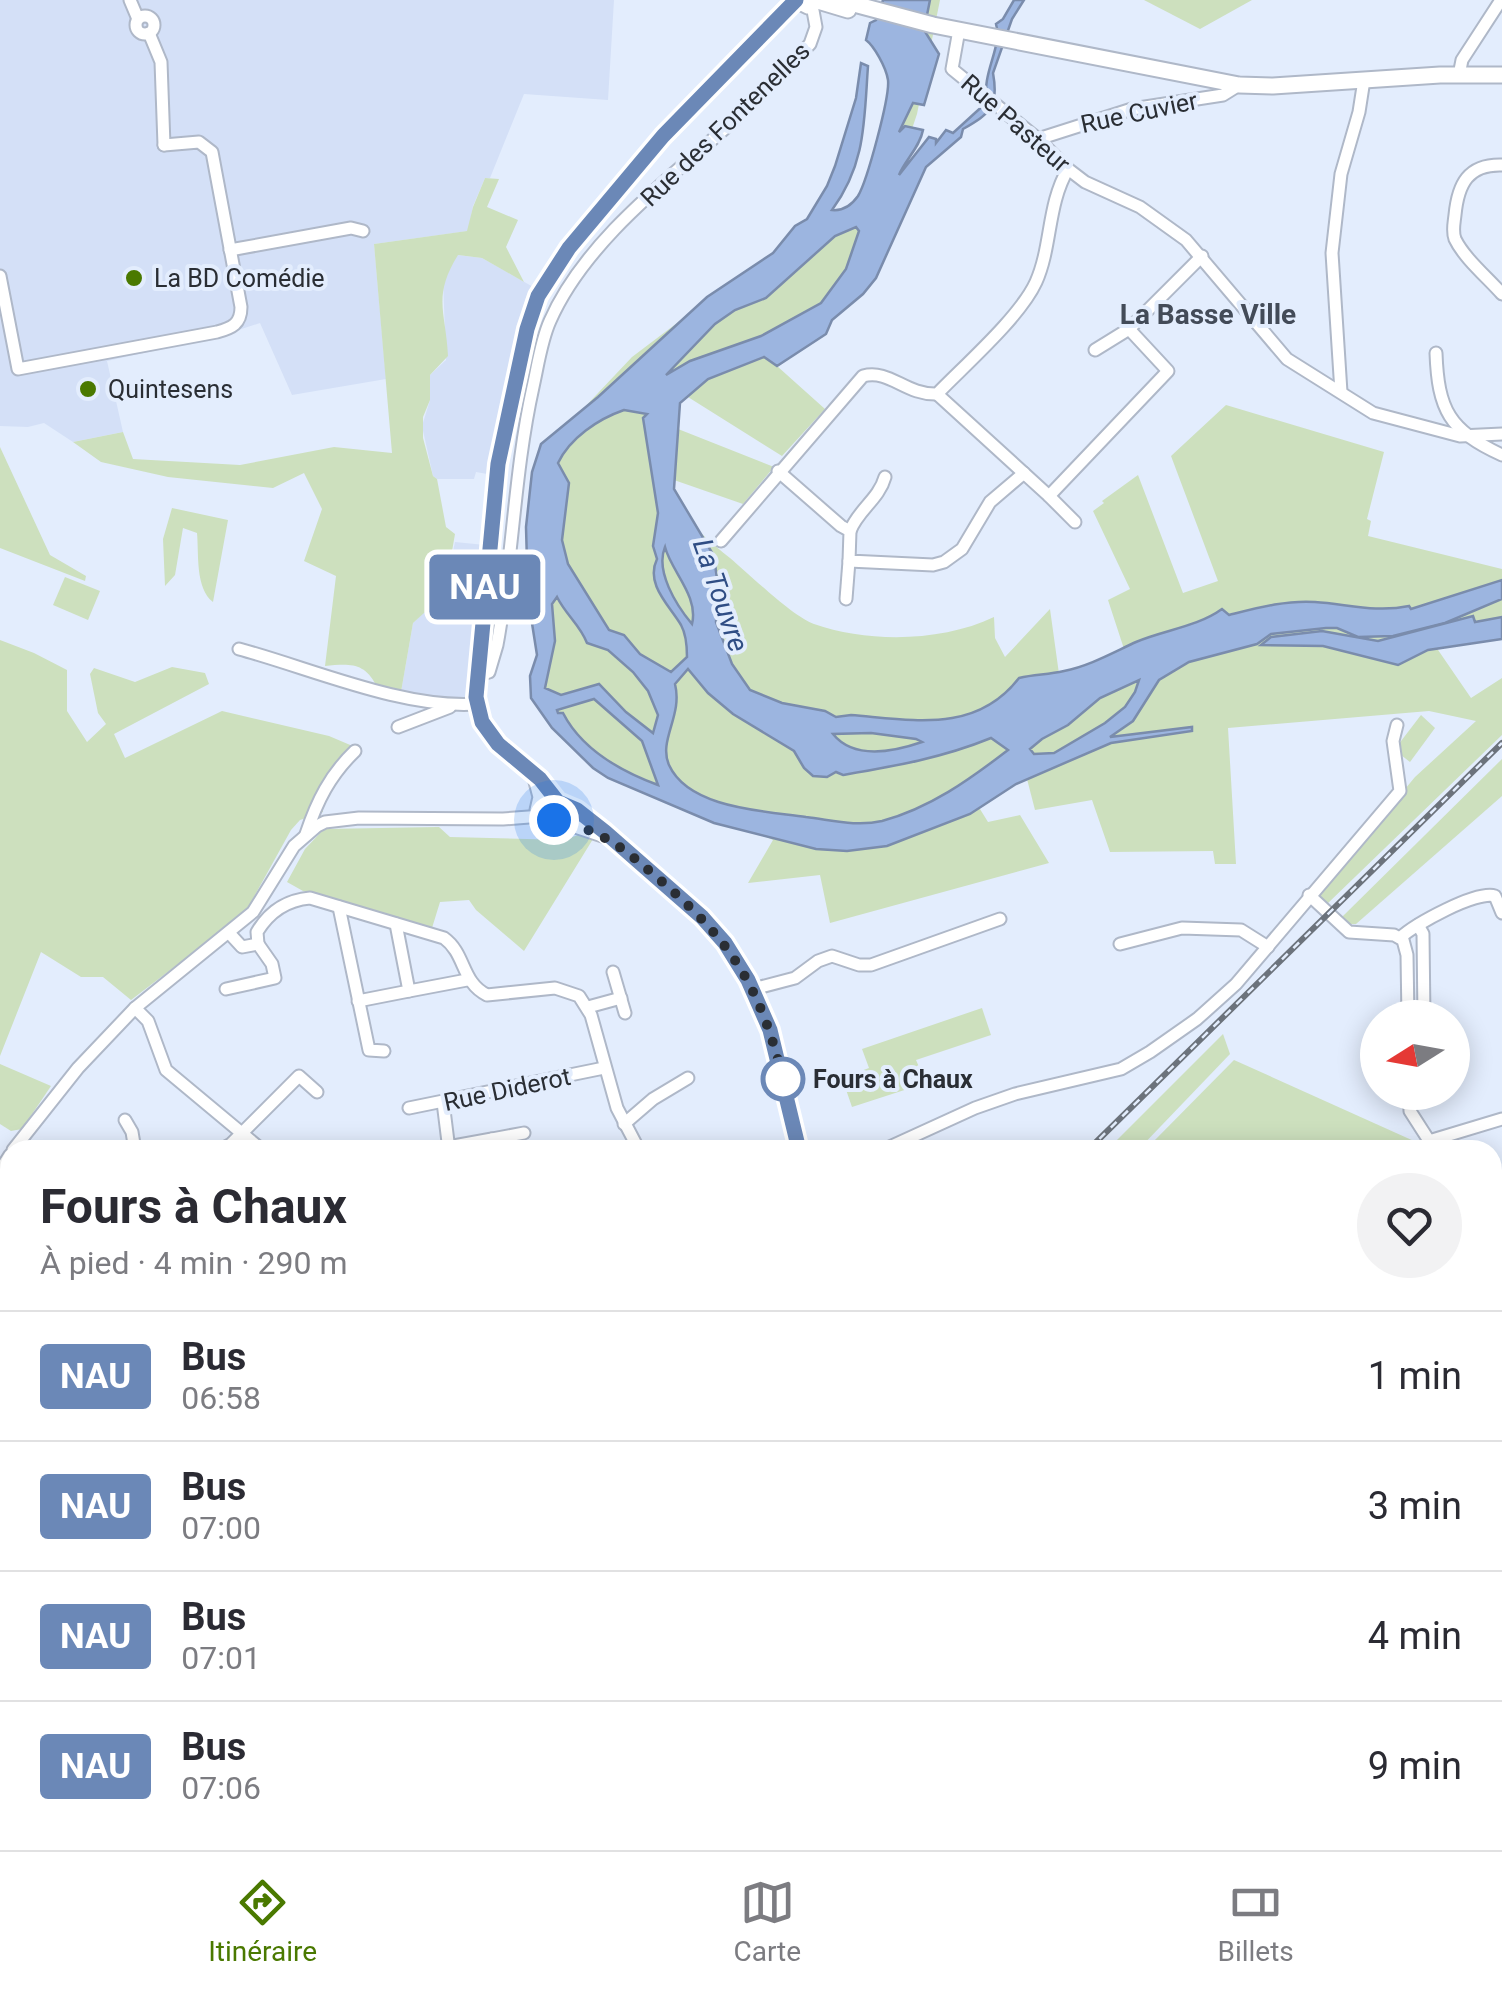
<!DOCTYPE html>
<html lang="fr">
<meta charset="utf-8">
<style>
body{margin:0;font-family:Roboto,sans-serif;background:#f2f2f3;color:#2b2b33;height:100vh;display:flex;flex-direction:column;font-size:38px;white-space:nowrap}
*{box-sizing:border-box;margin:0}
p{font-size:32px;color:#7c7c81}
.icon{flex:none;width:55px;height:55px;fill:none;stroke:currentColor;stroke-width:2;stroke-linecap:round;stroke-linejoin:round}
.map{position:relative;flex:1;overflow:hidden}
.details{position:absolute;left:0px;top:1140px;width:1502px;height:710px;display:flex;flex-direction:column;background:#fff;border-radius:30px 30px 0 0;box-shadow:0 5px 25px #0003}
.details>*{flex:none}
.badge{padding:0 20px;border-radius:8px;font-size:35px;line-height:65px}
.needle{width:65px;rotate:259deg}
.tools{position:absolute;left:1360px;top:1000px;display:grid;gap:20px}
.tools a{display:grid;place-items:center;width:110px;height:110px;border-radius:50%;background:#fff;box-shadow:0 5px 25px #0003;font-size:50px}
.you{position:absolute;width:50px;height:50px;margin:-25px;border:8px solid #fff;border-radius:50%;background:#1a73e8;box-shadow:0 0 0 15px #1a73e833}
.map>.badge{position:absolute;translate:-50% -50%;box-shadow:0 0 0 5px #fff}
.round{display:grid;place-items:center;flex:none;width:105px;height:105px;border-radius:52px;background:#f2f2f3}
.summary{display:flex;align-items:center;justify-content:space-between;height:170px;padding:0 40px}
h1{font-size:48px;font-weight:700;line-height:75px}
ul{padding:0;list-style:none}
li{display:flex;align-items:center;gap:30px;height:130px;padding:0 40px;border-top:2px solid #e1e1e2}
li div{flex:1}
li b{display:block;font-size:38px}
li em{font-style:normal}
li .badge{min-width:110px;font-weight:700;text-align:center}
.dock{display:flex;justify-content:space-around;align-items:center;height:140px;border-top:2px solid #e1e1e2;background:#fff;font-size:28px;color:#7c7c81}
.dock a{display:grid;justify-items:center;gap:5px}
.dock .selected{color:#4a7900}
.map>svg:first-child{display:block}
.built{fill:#d4e0f7}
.green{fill:#cde0be}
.water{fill:#9cb5e0;stroke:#7a8cac;stroke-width:2.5;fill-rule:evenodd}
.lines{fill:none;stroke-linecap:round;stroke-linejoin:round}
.minor-casing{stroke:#afb8c8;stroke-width:15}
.major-casing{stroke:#afb8c8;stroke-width:19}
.minor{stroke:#fff;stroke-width:11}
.major{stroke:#fff;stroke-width:15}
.rail-casing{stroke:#6c737c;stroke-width:6}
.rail{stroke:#e3edfd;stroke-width:2.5;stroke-dasharray:8;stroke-linecap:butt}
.line-casing{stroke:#fff;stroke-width:22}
.line{stroke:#6b88b7;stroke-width:15}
.walk{stroke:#2a2e34;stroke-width:10;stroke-dasharray:0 18}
.poi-dot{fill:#4a7900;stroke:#e3edfd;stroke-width:4}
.stop-dot{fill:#fff;stroke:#6b88b7;stroke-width:5}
.labels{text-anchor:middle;stroke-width:8;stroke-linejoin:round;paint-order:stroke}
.street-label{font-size:25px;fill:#2a2e34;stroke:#e3edfd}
.poi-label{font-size:25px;fill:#2a2e34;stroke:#e3edfd;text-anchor:start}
.stop-label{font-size:25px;font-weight:bold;fill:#2a2e34;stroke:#e3edfd;text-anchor:start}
.neighbourhood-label{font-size:28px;font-weight:bold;fill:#434b58;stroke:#e3edfd}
.water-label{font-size:28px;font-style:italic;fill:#2f4d84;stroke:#e3edfd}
</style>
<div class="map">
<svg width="1502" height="1850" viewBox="0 0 1502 1850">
<rect width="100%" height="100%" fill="#e3edfd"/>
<g class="built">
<path d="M 0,0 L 614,0 L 608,100 L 524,94 L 490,178 L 485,178 L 473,206 L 468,231 L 374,244 L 386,379 L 292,395 L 260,323 L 217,337 L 107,361 L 123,432 L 73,442 L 44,423 L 28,427 L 0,426 Z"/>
<path d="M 457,255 L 482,258 L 535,288 L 530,299 L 526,298 L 511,353 L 514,356 L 493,475 L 476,472 L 474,479 L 437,479 L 433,476 L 422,426 L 430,400 L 430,375 L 446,360 L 443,279 Z"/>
<path d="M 455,542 L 485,545 L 471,698 L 436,700 L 401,692 L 413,623 L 435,602 L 440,580 L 447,580 Z"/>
</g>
<g class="green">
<path d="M 923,0 L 940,0 L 917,114 L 860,284 L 764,346 L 777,366 L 825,409 L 782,456 L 680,392 L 673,427 L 774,467 L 743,504 L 674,480 C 675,514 705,538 730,558 C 749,574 793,617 814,624 C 868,643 942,642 994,617 L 995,638 L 1005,657 L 1050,609 L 1059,674 L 1125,652 L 1108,600 L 1130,589 L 1093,511 L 1104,503 L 1102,501 L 1138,475 L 1183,593 L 1218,581 L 1171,456 L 1226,405 L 1384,452 L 1367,519 L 1371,521 L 1368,536 L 1502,569 L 1502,626 L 1436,647 L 1471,698 L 1502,678 L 1502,735 L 1326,905 L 1318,894 L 1415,777 L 1476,721 L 1429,711 L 1228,728 L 1236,864 L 1215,864 L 1213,851 L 1110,852 L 1092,800 L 1035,810 L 1027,779 L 1111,743 L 1141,737 L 1105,740 L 975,801 L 988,822 L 1020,815 L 1049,863 L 830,923 L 820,875 L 748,883 L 773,840 L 621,775 L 591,754 L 540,687 L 533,571 L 548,446 L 632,357 L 730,283 L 861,202 Z"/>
<path d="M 1144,0 L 1252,0 L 1200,29 Z"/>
<path d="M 485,178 L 499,179 L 487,207 L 518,220 L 506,247 L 524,282 L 482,258 L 458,255 C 432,297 446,312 448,356 L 430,375 L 430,400 L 423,417 L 423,438 L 433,476 L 437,479 L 446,527 L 455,534 L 447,580 L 440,580 L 435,603 L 413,623 L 401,692 L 376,685 C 364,662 349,664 325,666 L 336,576 L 304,561 L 322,509 L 304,473 L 273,488 L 168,477 L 101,462 L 73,442 L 123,432 L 133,459 L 240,465 L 334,447 L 392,453 L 374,244 L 467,231 L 473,207 Z"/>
<path d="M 0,447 L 50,555 L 86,576 L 85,581 L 0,548 Z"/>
<path d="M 172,508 L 228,520 L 213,602 C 195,588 199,554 197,533 L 183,528 L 175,575 L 165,586 L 163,539 Z"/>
<path d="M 65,577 L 100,591 L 88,620 L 53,605 Z"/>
<path d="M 0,640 L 34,653 L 67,670 L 67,711 L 87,742 L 106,724 L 98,713 L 90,674 L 94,668 L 135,682 L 172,667 L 205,673 L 209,684 L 114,734 L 125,758 L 222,711 L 329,736 L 362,750 C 343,768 322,785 323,812 L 300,820 L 291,830 L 245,913 L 131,1000 L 103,977 L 81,977 L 41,952 L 0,1056 Z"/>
<path d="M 1421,715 L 1435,728 L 1410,762 L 1401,755 L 1398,745 Z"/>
<path d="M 1502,759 L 1502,796 L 1356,924 L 1350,924 L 1342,917 Z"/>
<path d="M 439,827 L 450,837 L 564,840 L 578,835 L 593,839 L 524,951 L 476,910 L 469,900 L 440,902 L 432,928 L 303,891 L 287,882 L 305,849 L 324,829 Z"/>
<path d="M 982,1008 L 991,1035 L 916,1060 L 926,1083 L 852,1107 L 842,1078 L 869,1068 L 862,1049 Z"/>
<path d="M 1223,1034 L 1230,1054 L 1138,1150 L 1107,1150 Z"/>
<path d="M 1234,1060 L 1425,1146 L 1422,1150 L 1154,1150 L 1152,1143 Z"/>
<path d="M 0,1064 L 51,1086 L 22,1129 L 11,1131 L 0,1124 Z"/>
</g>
<g class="water">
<path d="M 883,0 L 930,0 L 924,30 L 939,54 L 924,105 L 913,103 L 899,132 L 905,126 L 923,130 C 920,147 905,160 899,175 L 929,137 L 936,139 L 936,143 L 946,130 L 953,133 L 987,102 C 981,73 1003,47 996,24 L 1003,19 L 1014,0 L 1024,0 L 1012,19 L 993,73 C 999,106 991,113 963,129 L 961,137 L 926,167 L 876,278 L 863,294 L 832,320 L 826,334 L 777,366 L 764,357 L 708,379 L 680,403 L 674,489 L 714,556 L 718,587 L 716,622 L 732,664 L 750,690 L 782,703 L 825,711 L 836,717 L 851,715 C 913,720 976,734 1019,678 C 1035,674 1047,675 1064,671 C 1089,666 1112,653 1136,642 C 1164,630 1197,627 1222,609 L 1229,615 C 1257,608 1286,600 1315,602 C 1347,604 1376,613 1409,606 L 1411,609 L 1502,580 L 1502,599 L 1445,623 L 1393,636 L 1358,637 L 1337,628 L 1326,628 L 1271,634 L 1257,644 L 1189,662 L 1159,680 L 1133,721 L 1110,737 L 1192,727 L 1192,731 L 1111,743 L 1016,784 L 970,814 L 887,846 L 847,851 L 816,849 L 714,823 L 608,778 L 593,768 L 552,728 L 531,698 L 530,676 L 537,655 L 528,598 L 526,527 L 532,472 L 541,444 L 598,397 L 707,297 L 773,253 L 795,226 L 807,219 L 827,186 L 835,166 L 856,98 L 861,63 L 868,66 C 864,121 866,164 832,210 C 842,211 851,206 858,196 C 867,181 890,97 888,80 C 886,67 874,46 866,40 L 870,23 L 876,20 ZM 856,227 L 859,231 L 846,269 L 821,303 L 761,336 L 690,361 L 666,375 L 715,324 L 735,310 L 766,298 L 835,236 ZM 624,410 L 647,414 L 643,418 L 658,513 L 653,546 L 657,559 C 645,584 669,605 681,625 C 686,634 687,647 687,657 L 671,672 L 640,654 L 624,635 L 609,630 L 568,564 L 562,540 L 569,483 L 558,463 C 570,438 598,419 624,410 ZM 665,547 C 671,571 699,596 692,624 C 676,605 655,571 665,547 ZM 557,597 C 566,615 580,625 587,643 L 608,650 L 633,672 L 648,691 L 658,715 L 653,733 L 626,712 L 599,684 L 561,695 L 545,688 L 555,641 L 552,604 ZM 688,669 L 708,693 L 733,714 L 794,751 L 804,768 L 813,776 L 827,777 L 836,772 L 843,775 C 895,766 942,758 991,738 L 1008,750 C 969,780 930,808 882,821 C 856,827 832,820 806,817 C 766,811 689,809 669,765 C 658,740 683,716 675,684 ZM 1139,680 L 1135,692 L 1125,707 L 1105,723 L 1054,753 L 1034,754 L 1030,749 L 1042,739 L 1068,725 L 1100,698 ZM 594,699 L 642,741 L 658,785 C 620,771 582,750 563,713 L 558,713 L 557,710 ZM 871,733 L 916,739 L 922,742 C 893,752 854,760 833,734 Z"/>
<path d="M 1473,616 L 1475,622 L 1502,617 L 1502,639 L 1428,650 L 1398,665 L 1323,646 L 1261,645 L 1271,637 L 1322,631 L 1378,641 Z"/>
</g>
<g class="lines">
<defs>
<g id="minor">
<path d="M 130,0 L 138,19"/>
<path d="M 795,0 L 663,136 L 569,248 L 538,296 L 527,329 L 498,464 L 476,697 C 477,737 514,754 539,778 C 547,785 550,795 558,801 C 567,809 584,814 597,824 C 637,857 694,902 725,943 C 771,1004 782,1078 799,1150"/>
<circle cx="145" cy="25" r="9"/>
<path d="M 959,30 L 952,69 L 1038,139 L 1068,169 L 1085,182 L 1140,207 L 1186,240 L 1287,359 L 1373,413 L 1460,436 L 1502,434"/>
<path d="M 149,33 L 161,62 L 164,145"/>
<path d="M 1459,75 L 1462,60 L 1501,0"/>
<path d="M 1038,139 L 1132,109 L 1223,95 L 1239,85"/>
<path d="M 1502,165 C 1468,164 1458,184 1455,215 C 1454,224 1452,231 1455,239 C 1464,258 1488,278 1502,294"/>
<path d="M 230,250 L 351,228 L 363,231"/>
<path d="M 0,276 L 18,369 L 217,332 C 232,328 241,324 241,307 L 212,152 L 199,142 L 164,145"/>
<path d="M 1095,350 L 1129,329 L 1202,256"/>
<path d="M 1436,353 C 1438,409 1449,431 1502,455"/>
<path d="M 1341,392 L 1332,253 L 1341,174 L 1359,112 L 1364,80"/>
<path d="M 937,394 L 1049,496 L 1168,371 L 1129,329"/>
<path d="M 778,471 L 841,526 L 850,531 L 849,561 L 933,565 L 944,562 L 962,549 L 990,502 L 1024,473"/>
<path d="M 1049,496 L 1075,522"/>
<path d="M 850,531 C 858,510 879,499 885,477"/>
<path d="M 721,541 L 863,376 C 890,369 905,395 937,394 C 965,365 1020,317 1036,282 C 1052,246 1047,205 1068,169"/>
<path d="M 846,599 L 849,561"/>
<path d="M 239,649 C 310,668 403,709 476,704"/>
<path d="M 477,676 L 489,672 L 497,645 C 513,559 514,472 533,387 C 538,365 541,341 550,321 C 584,243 667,180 729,125 C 758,100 784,71 810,44 L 816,27 L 812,5"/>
<path d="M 398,727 L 450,707"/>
<path d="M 534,778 L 539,797 L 536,810 L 542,816 L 608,838"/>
<path d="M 306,834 C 317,801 330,775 355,751"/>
<path d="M 1309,895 L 1349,932 L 1394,935 L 1403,940 L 1407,955 L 1408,1018"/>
<path d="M 339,907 L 369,1050 L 384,1051"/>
<path d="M 1418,925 L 1423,934 L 1424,1018"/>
<path d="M 230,934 L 242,947 L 258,944 L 257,932 C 269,912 287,900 310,898 L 444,938 C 466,954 461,982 487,995 L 555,988 L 579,996 L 591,1015 L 617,1108 L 639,1150"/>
<path d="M 1400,938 C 1415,924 1477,890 1495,896 L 1502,913"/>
<path d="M 1120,944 L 1182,928 L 1241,930 L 1268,947"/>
<path d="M 613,972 L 625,1013"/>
<path d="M 226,989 L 275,978 L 272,964 L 258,944"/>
<path d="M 753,989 L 795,978 L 818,961 L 832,956 L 859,965 L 871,965 L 1000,919"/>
<path d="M 409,991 L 467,980"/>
<path d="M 358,1001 L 409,991 L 396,924"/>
<path d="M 588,1007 L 621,998"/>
<path d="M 135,1008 L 148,1021 L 166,1070 L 262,1150"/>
<path d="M 1409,1092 L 1410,1111 L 1435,1150"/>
<path d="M 443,1102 L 449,1150"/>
<path d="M 409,1108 L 604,1068"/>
<path d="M 125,1120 L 132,1132 L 135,1150"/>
<path d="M 624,1124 L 653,1099 L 688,1078"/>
<path d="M 492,1139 L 524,1133"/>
<path d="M 1429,1141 L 1502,1119"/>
<path d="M 448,1147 L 492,1139 L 493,1150"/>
<path d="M 13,1150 L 78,1068 L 135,1008 L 253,912 L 294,846 L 317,826 L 325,822 L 359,818 L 503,819 L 542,816"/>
<path d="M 220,1150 L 231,1144 L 299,1076 L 317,1092"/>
<path d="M 883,1150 L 975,1108 L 1015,1094 L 1121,1069 L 1150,1052 L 1197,1019 L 1236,984 L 1400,791 L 1393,741 L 1397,725"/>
<path d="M 0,1171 L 10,1155"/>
<path d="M 1492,1236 L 1502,1250"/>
<path d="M 0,1311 L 10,1319"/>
<path d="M 0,1364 L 10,1351"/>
<path d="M 1492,1404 L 1502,1400"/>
<path d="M 0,1520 L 10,1523"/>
<path d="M 1492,1635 L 1502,1630"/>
<path d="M 1492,1822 L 1502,1816"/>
<path d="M 424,1840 L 427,1850"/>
<path d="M 840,1840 L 845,1850"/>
<path d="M 1084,1840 L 1085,1850"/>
<path d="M 1328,1840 L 1331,1850"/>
<path d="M 1394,1840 L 1398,1850"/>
<path d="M 1443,1850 L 1459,1840"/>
</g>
<g id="major">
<path d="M 796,0 L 808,6 L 819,0"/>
<path d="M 839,0 L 933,25 L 1239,85 L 1273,86 L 1440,75 L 1502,75"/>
<path d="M 818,1 L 848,10"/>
<path d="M 1492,1616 L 1502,1612"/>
<path d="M 968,1850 L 979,1842"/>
<path d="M 1002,1850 L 1004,1840"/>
</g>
</defs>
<use href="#minor" class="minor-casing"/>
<use href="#major" class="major-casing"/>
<use href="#minor" class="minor"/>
<use href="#major" class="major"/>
<defs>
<g id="rail">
<path d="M 1088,1150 L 1502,743"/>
<path d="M 57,1850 L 87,1840"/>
</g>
</defs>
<use href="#rail" class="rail-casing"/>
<use href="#rail" class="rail"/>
</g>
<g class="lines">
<defs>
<path id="line" d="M 796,0 L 663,136 L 569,248 L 538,296 L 527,329 L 498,464 L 476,697 L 482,722 L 498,744 L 540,779 L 558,802 L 577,810 L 605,832 L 702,917 L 725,943 L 748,980 L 770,1030 L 799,1150"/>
</defs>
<use href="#line" class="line-casing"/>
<use href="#line" class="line"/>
<path class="walk" d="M 554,820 C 604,831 622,847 660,880 C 732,942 760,986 783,1079"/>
</g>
<g class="poi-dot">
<circle cx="134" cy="278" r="10"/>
<circle cx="88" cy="389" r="10"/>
</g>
<circle class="stop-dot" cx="783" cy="1079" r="20"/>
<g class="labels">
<g class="street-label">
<text transform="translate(1139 112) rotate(-12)" y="9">Rue Cuvier</text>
<text transform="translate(1016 123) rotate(41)" y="9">Rue Pasteur</text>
<text transform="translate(725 124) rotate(-44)" y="9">Rue des Fontenelles</text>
<text transform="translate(507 1089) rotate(-12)" y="9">Rue Diderot</text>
</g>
<g class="poi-label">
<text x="154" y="287">La BD Comédie</text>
<text x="108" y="398">Quintesens</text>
</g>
<g class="stop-label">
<text x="813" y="1088">Fours à Chaux</text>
</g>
<g class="neighbourhood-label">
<text x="1208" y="324">La Basse Ville</text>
</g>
<g class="water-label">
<text transform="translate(721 595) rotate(71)" y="10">La Touvre</text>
</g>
</g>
</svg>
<div class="tools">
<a><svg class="needle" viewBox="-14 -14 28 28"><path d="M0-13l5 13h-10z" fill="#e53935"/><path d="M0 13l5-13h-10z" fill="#7c7c81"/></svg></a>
</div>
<div class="you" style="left:554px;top:820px"></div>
<b class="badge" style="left:485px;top:587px;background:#6b88b7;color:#fff">NAU</b>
<section class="details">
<div class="summary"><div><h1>Fours à Chaux</h1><p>À pied · 4 min · 290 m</p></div><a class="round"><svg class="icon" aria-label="heart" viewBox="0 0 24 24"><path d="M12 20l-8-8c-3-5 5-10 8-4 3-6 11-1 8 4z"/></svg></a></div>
<ul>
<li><span class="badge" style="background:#6b88b7;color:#fff">NAU</span><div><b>Bus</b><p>06:58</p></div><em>1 min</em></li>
<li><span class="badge" style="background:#6b88b7;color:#fff">NAU</span><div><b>Bus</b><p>07:00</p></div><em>3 min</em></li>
<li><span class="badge" style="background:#6b88b7;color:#fff">NAU</span><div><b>Bus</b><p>07:01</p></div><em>4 min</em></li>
<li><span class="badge" style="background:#6b88b7;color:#fff">NAU</span><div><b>Bus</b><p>07:06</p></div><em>9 min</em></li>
</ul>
</section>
</div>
<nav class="dock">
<a class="selected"><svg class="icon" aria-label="directions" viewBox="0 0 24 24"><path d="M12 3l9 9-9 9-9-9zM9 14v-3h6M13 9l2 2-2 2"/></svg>Itinéraire</a>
<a><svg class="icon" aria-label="map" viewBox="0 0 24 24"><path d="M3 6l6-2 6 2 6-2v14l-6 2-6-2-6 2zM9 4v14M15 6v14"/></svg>Carte</a>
<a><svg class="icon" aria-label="tickets" viewBox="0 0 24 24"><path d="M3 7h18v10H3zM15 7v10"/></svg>Billets</a>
</nav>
